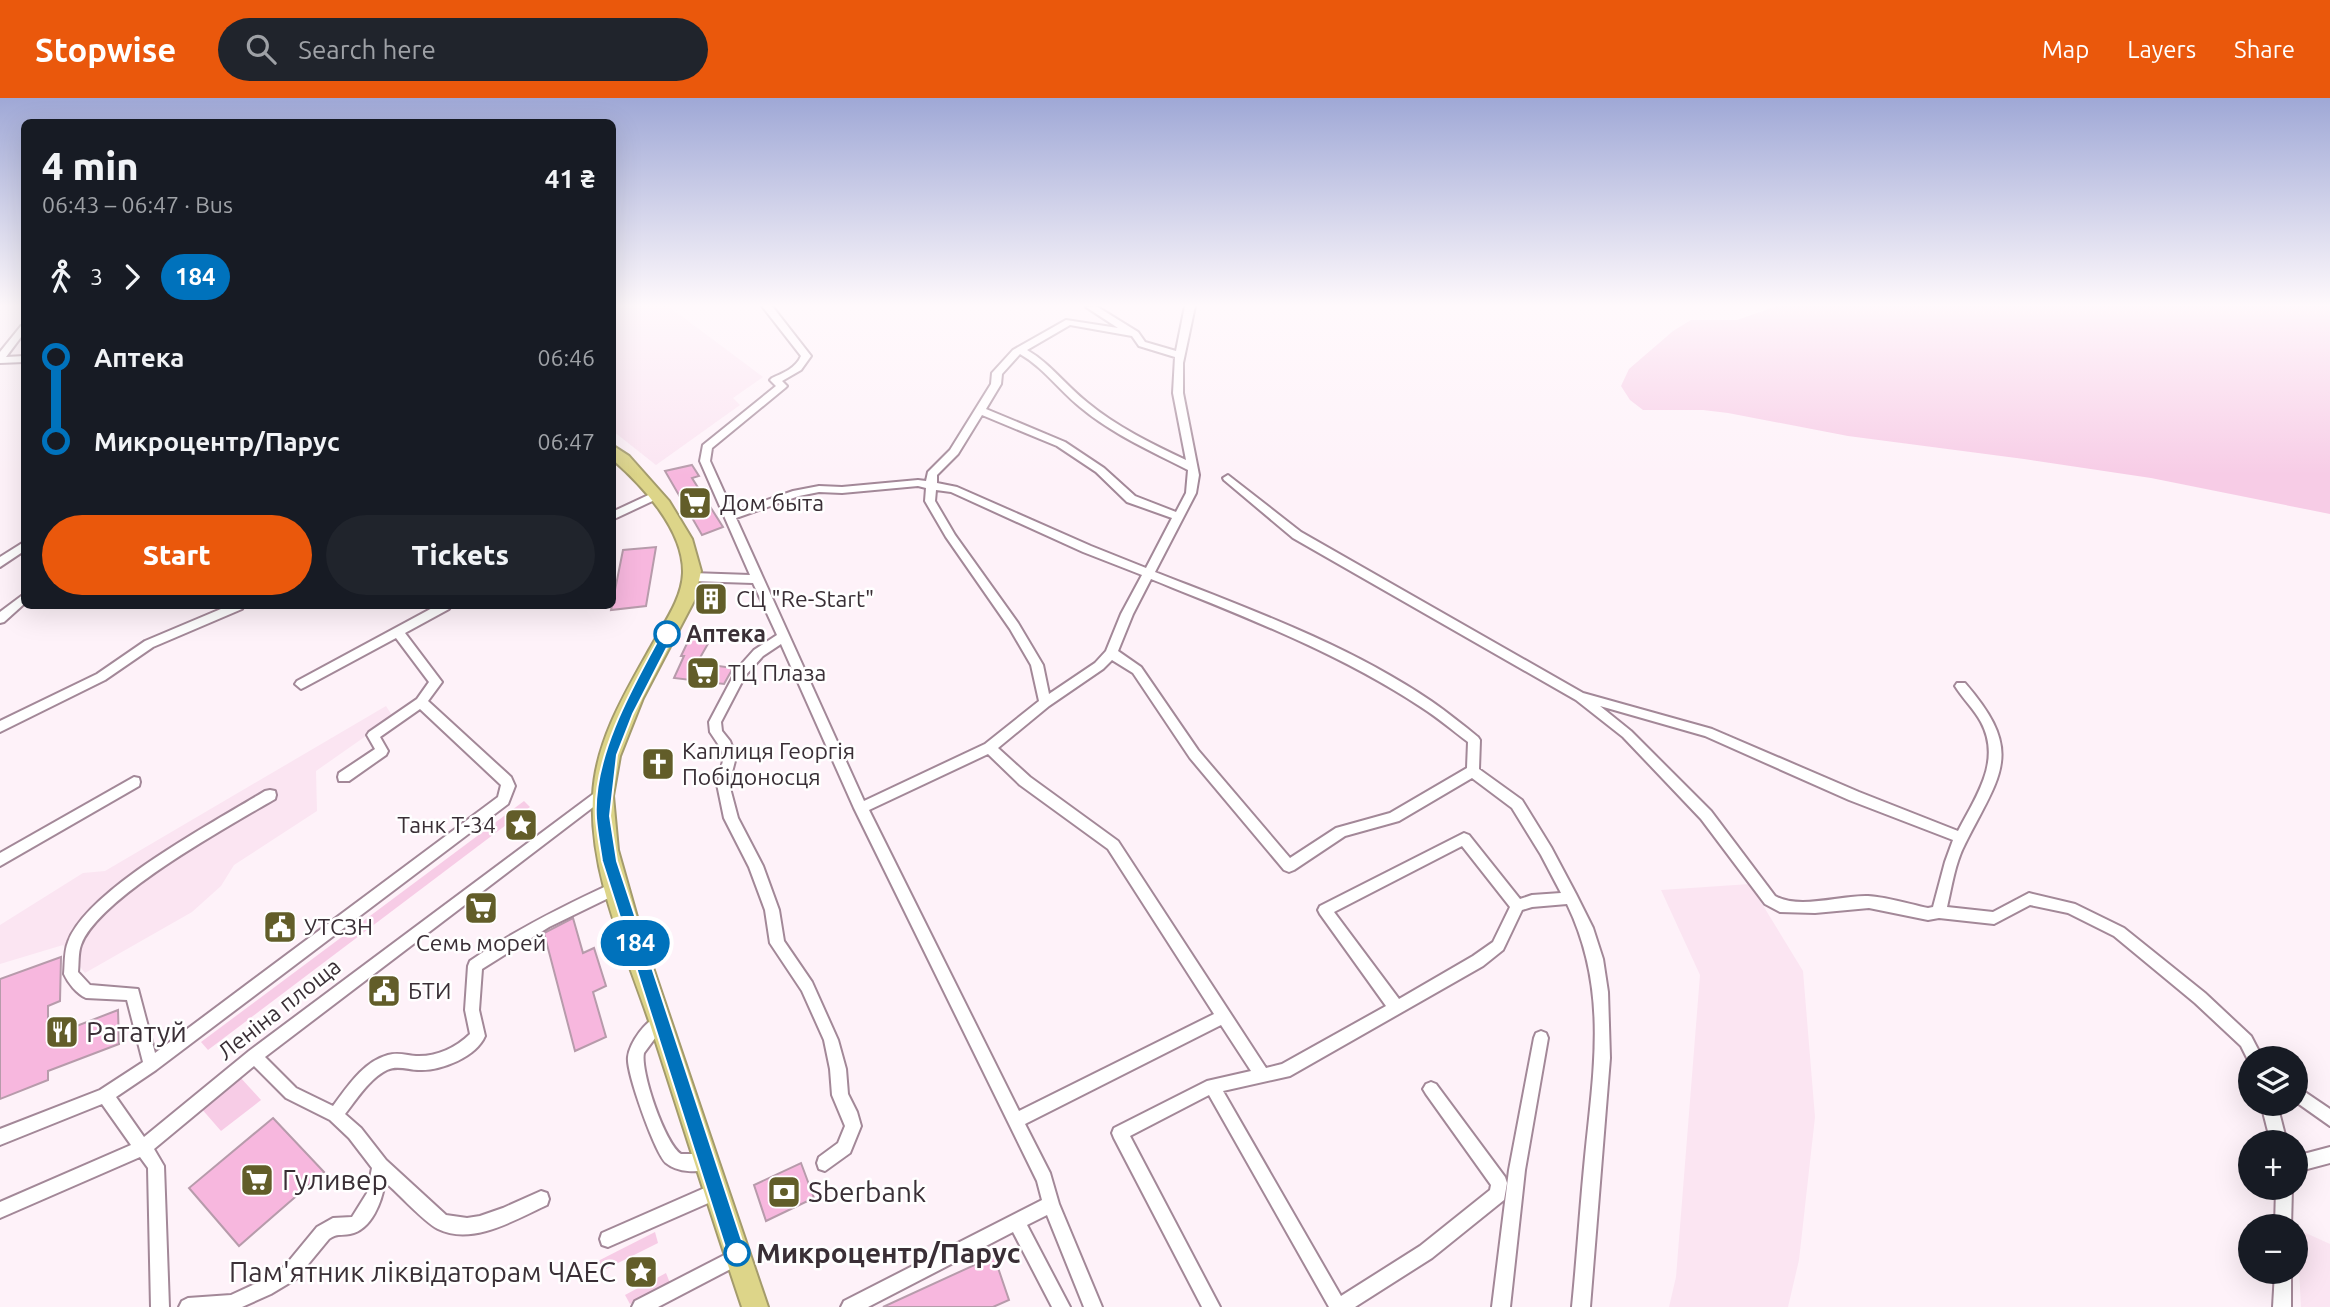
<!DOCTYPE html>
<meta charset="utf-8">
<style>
body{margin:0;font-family:Ubuntu,sans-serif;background:#20242c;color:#f1f3f6;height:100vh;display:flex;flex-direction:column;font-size:26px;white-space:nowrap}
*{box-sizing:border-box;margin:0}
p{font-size:23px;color:#9ea1a6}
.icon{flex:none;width:38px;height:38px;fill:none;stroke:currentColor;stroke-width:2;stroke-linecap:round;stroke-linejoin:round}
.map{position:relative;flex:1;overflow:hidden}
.panel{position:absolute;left:21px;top:21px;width:595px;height:490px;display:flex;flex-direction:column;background:#171b24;border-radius:10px;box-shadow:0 7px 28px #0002}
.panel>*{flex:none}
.badge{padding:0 14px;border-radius:23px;font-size:24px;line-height:46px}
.tools{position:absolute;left:2238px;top:948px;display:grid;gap:14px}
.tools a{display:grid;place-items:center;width:70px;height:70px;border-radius:50%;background:#171b24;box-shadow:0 7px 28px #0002;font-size:35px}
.map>.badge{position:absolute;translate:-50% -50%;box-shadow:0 0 0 4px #fff}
.legs{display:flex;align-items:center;gap:10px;height:77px;padding:0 21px;font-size:23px}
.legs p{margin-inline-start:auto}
.overview{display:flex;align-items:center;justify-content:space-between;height:119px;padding:0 21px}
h1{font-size:38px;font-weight:800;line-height:52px}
.cta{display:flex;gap:14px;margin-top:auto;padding:14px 21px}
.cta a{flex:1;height:80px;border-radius:42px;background:#ea580c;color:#fff;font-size:28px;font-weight:800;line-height:80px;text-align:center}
.cta a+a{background:#20242c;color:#f1f3f6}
ul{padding:0 21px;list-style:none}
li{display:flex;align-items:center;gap:24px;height:84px;font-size:26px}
li i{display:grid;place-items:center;width:10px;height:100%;margin:0 9px;background:currentColor}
li i::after{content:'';width:18px;height:18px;margin:-9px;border:5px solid;border-radius:50%;background:#171b24}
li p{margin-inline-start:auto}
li:first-child i{background:linear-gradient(#0000 50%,currentColor 0)}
li:last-child i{background:linear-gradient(currentColor 50%,#0000 0)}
header{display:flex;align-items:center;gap:42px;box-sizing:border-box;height:98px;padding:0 35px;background:#ea580c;color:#fff}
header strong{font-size:33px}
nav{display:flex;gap:38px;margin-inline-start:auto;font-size:24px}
.search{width:490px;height:63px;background:#20242c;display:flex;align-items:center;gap:18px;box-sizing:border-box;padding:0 24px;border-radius:38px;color:#9ea1a6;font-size:26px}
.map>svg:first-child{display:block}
.built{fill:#fbe5f2}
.green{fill:#f7cce6}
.building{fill:#f7b7de;stroke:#b79bab;stroke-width:2}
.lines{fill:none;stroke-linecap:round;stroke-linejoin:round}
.minor-casing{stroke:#a38898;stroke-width:4}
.highway-casing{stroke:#a49b6c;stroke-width:4}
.minor{fill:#fff;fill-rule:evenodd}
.highway{fill:#ddd589;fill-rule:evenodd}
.line-1{fill:#0072bc;stroke:#fff;stroke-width:2}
.stop-1-dot{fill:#fff;stroke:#0072bc;stroke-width:3.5}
.labels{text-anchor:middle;stroke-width:5;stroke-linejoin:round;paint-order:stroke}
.poi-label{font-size:23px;fill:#3a2f36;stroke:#fff;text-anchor:start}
.stop-label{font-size:23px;font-weight:bold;fill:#3a2f36;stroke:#fff;text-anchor:start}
.street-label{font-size:23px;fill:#3a2f36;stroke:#fff}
.near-poi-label{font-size:28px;fill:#3a2f36;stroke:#fff;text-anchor:start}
.near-stop-label{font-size:28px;font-weight:bold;fill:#3a2f36;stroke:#fff;text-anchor:start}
</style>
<header>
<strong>Stopwise</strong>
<div class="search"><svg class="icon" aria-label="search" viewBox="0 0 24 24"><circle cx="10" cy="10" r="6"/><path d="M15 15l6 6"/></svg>Search here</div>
<nav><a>Map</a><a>Layers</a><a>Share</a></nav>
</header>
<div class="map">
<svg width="2330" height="1209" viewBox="0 0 2330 1209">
<rect width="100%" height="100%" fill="#fef2f9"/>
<g class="built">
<path d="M 612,208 L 668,208 L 763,279 L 733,300 L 740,307 L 656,367 L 613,333 Z"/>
<path d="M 386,608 L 393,619 L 316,673 L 317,713 L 234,767 L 221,788 L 192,814 L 85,875 L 63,847 L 0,866 L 0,827 L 83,775 L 105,773 Z"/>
<path d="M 1750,786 L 1803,873 L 1815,1019 L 1799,1162 L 1788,1209 L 1669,1209 L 1676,1179 L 1700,877 L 1661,792 Z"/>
<path d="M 2297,1131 L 2330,1146 L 2330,1209 L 2301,1209 Z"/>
</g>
<g class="green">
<path d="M 1777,208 L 2330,208 L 2330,416 L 2151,380 L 2024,361 L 1848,338 L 1728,315 L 1703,312 L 1643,312 L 1630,302 L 1621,288 L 1629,271 L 1673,233 L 1691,222 L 1737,222 Z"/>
<path d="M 524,703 L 530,709 L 208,952 L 201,944 Z"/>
<path d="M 239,978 L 261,1002 L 221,1033 L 200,1009 Z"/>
<path d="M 655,1134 L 658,1145 L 602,1173 L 598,1163 Z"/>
<path d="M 666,1175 L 670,1185 L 630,1206 L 625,1197 Z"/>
</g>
<g class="building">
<path d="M 692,367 L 699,378 L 692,380 L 723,429 L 702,437 L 665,373 Z"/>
<path d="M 656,449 L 646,508 L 611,512 L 623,452 Z"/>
<path d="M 693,533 L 713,537 L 697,565 L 733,570 L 724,586 L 674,580 L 684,558 L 681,558 Z"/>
<path d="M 573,820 L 583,855 L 594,850 L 606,888 L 593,894 L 606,939 L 575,953 L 544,835 Z"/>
<path d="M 61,859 L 60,903 L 48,908 L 48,939 L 118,912 L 119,946 L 48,973 L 48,982 L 0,1001 L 0,881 Z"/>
<path d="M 273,1020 L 324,1074 L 239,1148 L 189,1090 Z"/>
<path d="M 801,1065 L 814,1100 L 766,1123 L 754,1087 Z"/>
<path d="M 994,1158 L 1009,1202 L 993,1209 L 883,1209 Z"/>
</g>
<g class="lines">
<defs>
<g id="minor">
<path d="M 762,208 L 772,208 L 811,258 L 801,272 L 782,283 L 787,288 L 785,290 L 712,350 L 710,363 L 733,414 L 793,393 L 819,388 L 842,389 L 918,382 L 926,383 L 928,374 L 950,352 L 991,286 L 992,275 L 1013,252 L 1066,222 L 1118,230 L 1086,209 L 1096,208 L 1138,234 L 1145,244 L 1176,253 L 1185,208 L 1195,208 L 1183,265 L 1183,295 L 1199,377 L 1196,395 L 1155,474 C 1249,511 1347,546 1431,603 C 1447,614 1463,627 1478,639 L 1480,642 L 1479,671 L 1522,702 L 1551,749 L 1576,796 L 1593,830 L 1603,861 L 1608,894 L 1610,960 L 1590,1209 L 1572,1209 C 1577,1159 1580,1109 1585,1059 C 1594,969 1608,891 1567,806 L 1532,809 L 1522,812 L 1503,852 L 1483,868 L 1290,978 L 1223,993 L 1341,1198 L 1420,1148 L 1490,1092 L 1491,1087 L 1426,996 L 1423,991 L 1426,986 L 1431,984 L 1436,986 L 1505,1079 L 1507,1085 L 1504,1102 L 1432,1160 L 1355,1209 L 1329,1209 L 1209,997 L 1130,1038 L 1220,1209 L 1202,1209 L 1114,1040 L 1112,1035 L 1114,1030 L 1207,983 L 1251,973 L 1221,927 L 1025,1026 L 1050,1075 L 1059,1106 L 1102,1209 L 1084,1209 L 1047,1117 L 1027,1127 L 1070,1209 L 1052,1209 L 1013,1134 L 868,1209 L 841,1209 L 844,1203 L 1042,1102 L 1037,1083 L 854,710 L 781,546 L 763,558 L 745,578 L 721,624 L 722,633 L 730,643 L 736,659 L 729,686 L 738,720 L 763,768 L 779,812 L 784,843 L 812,884 L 838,942 L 846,971 L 848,996 L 857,1014 L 861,1028 L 850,1055 L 825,1073 L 819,1071 L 817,1065 L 819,1059 L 838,1045 L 845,1028 L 832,997 L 830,971 L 824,942 L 802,893 L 770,845 L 765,812 L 749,769 L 724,720 L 717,686 L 724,659 L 720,649 L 710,634 L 709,624 L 737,571 L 754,552 L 777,537 L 753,485 L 692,483 L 686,479 L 692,475 L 750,477 L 700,363 L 703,347 L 776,288 L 770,282 L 772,280 C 783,275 796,270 801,258 ZM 1070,227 L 1132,238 L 1139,248 L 1175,259 L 1173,295 L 1186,362 C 1152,346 1117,329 1088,305 C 1066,288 1051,266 1027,252 ZM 1020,256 C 1044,270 1059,292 1080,309 C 1112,336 1151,353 1188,372 L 1186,395 L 1176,414 L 1135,398 L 1104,370 L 1065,344 L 986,311 L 1001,286 L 1002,276 ZM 982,317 L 1057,348 L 1096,374 L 1127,404 L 1172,420 L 1146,470 L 1091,448 L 957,389 L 937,385 L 937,377 L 958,356 ZM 918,388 L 926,390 L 925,403 L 946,439 L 1010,531 L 1031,567 L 1039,603 L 985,646 L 864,703 L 736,420 L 799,398 L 819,394 L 842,395 ZM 936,392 L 951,394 L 1083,454 L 1142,477 L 1121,516 L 1106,553 L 1095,565 L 1049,596 L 1043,567 L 1018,525 L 955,437 L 935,403 ZM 1151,481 C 1243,518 1337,554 1421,609 C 1437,619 1452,632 1468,644 L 1467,670 L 1390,715 L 1336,730 L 1290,760 L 1198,652 L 1141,569 L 1118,553 L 1133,516 ZM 1112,562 L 1133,575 L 1190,660 L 1284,772 L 1289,774 L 1294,772 L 1345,738 L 1399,723 L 1472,680 L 1512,710 L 1541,757 L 1561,795 L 1532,797 L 1520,801 L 1469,737 L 1464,735 L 1320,808 L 1318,812 L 1320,816 L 1386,908 L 1282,966 L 1266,970 L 1118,743 L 1030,679 L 998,650 L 1049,608 L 1103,571 ZM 988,656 L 1020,687 L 1108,751 L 1214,916 L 1019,1013 L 869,712 ZM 1462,748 L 1510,809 L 1493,844 L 1473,858 L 1399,901 L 1334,814 Z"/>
<path d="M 24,227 L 24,235 L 6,259 L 24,258 L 24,264 L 0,265 L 0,254 L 21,228 Z"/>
<path d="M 1228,377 L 1301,434 L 1583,595 L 1712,631 L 1859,694 L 1958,733 C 1976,698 2002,663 1981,624 C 1974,611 1963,601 1955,588 L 1957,585 L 1965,585 C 2025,654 2001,675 1965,746 C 1955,765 1952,788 1947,809 L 1993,814 L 2029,795 L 2075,806 L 2124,830 L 2205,895 L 2251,938 L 2263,961 L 2250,961 L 2250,966 L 2241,948 L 2195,905 L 2114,838 L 2068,815 L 2030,807 L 1994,826 L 1939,820 L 1928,822 L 1869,810 L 1815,815 L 1780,814 L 1765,806 L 1701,721 L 1623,639 L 1576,602 L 1293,440 L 1224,382 L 1223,380 ZM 1600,608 L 1705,638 L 1849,702 L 1953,742 L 1945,764 L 1933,809 L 1928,810 C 1909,806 1887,799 1868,798 C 1841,797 1799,812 1775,798 L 1711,713 L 1631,633 Z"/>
<path d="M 657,393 L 661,395 L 662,397 L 661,399 L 612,422 L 612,414 Z"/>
<path d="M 24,444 L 24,453 L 0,469 L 0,459 Z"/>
<path d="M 24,496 L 24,506 L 4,524 L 0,525 L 0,514 Z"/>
<path d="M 228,508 L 244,508 L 242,511 L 153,549 L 105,582 L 0,634 L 0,623 L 97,576 L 145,543 Z"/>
<path d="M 436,508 L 451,508 L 449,511 L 405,535 L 442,584 L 428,603 L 511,679 L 515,688 L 508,706 L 156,972 L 116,999 L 144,1039 L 249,953 L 604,688 L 609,689 L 610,693 L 609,697 L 265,959 L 296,990 L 333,1008 C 348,988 363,964 388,957 C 398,954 406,957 416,958 C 436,959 456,950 470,936 L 465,912 L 468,868 L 470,863 C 515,832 563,808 613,785 L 618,783 L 623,785 L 625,789 L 623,793 L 549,829 L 482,871 L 479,912 L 485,938 C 476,959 441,973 419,972 C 409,972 397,967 387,972 C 369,981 357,1001 345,1016 L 361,1030 L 386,1062 L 446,1117 L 467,1120 L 480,1118 L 503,1110 L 541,1093 L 547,1095 L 549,1101 L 547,1107 C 516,1121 473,1148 438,1131 C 424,1124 398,1095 385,1084 C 382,1103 372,1132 350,1136 C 341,1138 337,1135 329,1141 L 296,1181 L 271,1196 L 242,1209 L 179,1209 L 182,1203 L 188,1200 L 231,1197 L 259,1184 L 284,1169 L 317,1129 L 333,1120 L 352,1119 L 367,1095 L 372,1070 L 349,1040 L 330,1022 L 286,1000 L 254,968 L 154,1051 L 164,1068 L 169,1209 L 151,1209 L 148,1070 L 140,1059 L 0,1120 L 0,1104 L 131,1047 L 102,1006 L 0,1047 L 0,1031 L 100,992 L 143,964 L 127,902 L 86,900 C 77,896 68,885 64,876 C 65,866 64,854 68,844 C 87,791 216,723 265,693 L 270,692 L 275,693 L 276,697 L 275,701 C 229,728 99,799 81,847 C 78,855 79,865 78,874 L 90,887 L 138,891 L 155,955 L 498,699 L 501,687 L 420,611 L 380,639 L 388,653 L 386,657 L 349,683 L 339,683 L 338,679 L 339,675 L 375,651 L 367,637 L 369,634 L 417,601 L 429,584 L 396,540 L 305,589 L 301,591 L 295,586 L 297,583 Z"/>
<path d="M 134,679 L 139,680 L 140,684 L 139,688 L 0,768 L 0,755 Z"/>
<path d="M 660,917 L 665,919 L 667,924 L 644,955 C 640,973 665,1046 681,1056 L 707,1056 L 713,1058 L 715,1064 L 713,1070 C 699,1075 678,1075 666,1065 C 655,1055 626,974 628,959 C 630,944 646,922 660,917 Z"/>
<path d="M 1541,933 L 1546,935 L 1548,940 L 1525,1072 L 1510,1209 L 1492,1209 L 1509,1072 L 1534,940 L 1536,935 Z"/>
<path d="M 2296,988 L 2330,1011 L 2330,1028 L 2296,1004 Z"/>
<path d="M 2261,1006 L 2277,1006 L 2287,1045 L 2271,1045 Z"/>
<path d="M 2330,1049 L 2330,1065 L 2296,1074 L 2296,1058 Z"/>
<path d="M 716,1085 L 722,1087 L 724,1093 L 722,1099 L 608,1149 L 602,1147 L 600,1141 L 602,1135 Z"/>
<path d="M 2276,1090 L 2292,1090 L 2291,1129 L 2275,1129 Z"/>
<path d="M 738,1150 L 744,1152 L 746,1158 L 744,1164 L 658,1209 L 632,1209 L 635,1203 Z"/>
<path d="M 2275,1174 L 2291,1174 L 2291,1209 L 2273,1209 Z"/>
</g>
<path id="highway" d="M 612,347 L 629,358 L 669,403 L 692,441 L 701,473 L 695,501 L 643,600 L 620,658 L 613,698 L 618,752 L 643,840 L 768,1209 L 742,1209 C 710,1114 680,1018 649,923 C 625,852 589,775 593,698 C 595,644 626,593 652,547 C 664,525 682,501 683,475 C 684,432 643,388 612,361 Z"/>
</defs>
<use href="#minor" class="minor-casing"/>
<use href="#highway" class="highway-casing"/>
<use href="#minor" class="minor"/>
<use href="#highway" class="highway"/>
</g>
<linearGradient id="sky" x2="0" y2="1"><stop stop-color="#9fa8d6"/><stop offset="0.55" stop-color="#fff9fc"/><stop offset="1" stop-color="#fff9fc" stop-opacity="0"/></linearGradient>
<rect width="2330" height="377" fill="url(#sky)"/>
<path class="line-1" d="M 667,532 L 674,536 L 633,616 L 617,657 L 610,718 L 617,763 L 746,1155 L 743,1161 L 737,1164 L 730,1161 L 727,1155 L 602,763 C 600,749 597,734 596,720 C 592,658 634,586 663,533 Z"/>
<defs>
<symbol id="supermarket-square" viewBox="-11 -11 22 22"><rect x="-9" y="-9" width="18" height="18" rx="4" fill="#625d29" stroke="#fff"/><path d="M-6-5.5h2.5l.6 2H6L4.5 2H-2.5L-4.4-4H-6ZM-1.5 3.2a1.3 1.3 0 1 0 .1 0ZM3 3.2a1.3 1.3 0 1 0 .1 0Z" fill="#fff"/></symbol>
<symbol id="building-square" viewBox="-11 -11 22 22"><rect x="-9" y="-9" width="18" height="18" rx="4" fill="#625d29" stroke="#fff"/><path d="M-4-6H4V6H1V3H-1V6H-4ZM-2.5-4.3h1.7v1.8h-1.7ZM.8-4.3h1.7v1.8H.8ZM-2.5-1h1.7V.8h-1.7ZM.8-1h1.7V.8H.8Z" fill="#fff"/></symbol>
<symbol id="church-square" viewBox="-11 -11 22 22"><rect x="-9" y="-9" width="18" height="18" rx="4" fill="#625d29" stroke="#fff"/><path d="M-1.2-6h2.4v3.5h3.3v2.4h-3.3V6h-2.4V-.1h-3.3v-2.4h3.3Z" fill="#fff"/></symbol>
<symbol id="sight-square" viewBox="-11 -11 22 22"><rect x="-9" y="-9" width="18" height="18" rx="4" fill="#625d29" stroke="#fff"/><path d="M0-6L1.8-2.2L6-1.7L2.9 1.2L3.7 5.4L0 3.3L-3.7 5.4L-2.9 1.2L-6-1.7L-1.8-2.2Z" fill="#fff"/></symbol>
<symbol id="civic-square" viewBox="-11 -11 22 22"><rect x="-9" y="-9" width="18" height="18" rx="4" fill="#625d29" stroke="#fff"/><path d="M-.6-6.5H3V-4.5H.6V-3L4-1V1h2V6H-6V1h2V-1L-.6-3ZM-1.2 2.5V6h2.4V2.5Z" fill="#fff"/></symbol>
<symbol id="restaurant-square" viewBox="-11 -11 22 22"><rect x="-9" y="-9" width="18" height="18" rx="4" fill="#625d29" stroke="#fff"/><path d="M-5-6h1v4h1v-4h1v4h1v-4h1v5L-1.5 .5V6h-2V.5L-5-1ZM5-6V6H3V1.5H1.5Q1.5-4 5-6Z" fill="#fff"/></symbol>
<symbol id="bank-square" viewBox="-11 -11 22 22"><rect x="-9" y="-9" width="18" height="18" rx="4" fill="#625d29" stroke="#fff"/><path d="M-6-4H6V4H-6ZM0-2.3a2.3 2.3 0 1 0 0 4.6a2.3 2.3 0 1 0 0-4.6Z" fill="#fff"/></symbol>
</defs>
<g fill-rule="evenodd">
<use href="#supermarket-square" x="676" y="386" width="38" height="38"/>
<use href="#building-square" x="692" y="482" width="38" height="38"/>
<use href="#supermarket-square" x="684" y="556" width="38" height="38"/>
<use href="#church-square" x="639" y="647" width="38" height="38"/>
<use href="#sight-square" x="502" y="708" width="38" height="38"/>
<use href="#supermarket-square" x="462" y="791" width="38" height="38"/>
<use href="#civic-square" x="261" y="810" width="38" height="38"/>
<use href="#civic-square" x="365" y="874" width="38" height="38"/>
<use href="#restaurant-square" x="43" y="915" width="38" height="38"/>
<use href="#supermarket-square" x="238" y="1063" width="38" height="38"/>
<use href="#bank-square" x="765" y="1075" width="38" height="38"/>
<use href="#sight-square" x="622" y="1155" width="38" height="38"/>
</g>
<g class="stop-1-dot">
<circle cx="667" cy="536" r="12"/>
<circle cx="737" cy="1155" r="12"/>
</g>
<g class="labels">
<g class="poi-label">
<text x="720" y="413">Дом быта</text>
<text x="736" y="509">СЦ "Re-Start"</text>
<text x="728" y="583">ТЦ Плаза</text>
<text x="682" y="661">Каплиця Георгія<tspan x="682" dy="26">Побідоносця</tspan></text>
<text x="496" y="735" text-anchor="end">Танк Т-34</text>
<text x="304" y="837">УТСЗН</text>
<text x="481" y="853" text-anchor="middle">Семь морей</text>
<text x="408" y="901">БТИ</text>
</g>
<g class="stop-label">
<text x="686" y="544">Аптека</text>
</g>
<g class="street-label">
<text transform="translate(279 911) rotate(-38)" y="8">Леніна площа</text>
</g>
<g class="near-poi-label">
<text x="86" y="944">Рататуй</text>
<text x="282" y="1092">Гуливер</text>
<text x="808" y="1104">Sberbank</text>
<text x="616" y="1184" text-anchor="end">Пам'ятник ліквідаторам ЧАЕС</text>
</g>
<g class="near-stop-label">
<text x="756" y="1165">Микроцентр/Парус</text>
</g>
</g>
</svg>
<div class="tools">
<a><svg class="icon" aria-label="layers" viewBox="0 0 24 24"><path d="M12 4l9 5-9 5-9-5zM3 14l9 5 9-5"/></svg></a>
<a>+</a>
<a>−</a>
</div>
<b class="badge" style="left:635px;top:845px;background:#0072bc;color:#fff">184</b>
<section class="panel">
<div class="overview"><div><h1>4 min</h1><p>06:43 – 06:47 · Bus</p></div><b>41 ₴</b></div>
<div class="legs"><svg class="icon" aria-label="walk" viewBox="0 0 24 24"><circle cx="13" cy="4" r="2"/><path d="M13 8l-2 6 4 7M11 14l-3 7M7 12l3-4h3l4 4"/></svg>3<svg class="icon" aria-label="forward" viewBox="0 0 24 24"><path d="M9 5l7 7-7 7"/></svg><b class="badge" style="background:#0072bc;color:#fff">184</b></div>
<ul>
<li><i style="color:#0072bc"></i><b>Аптека</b><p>06:46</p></li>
<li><i style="color:#0072bc"></i><b>Микроцентр/Парус</b><p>06:47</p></li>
</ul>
<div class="cta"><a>Start</a><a>Tickets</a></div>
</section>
</div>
